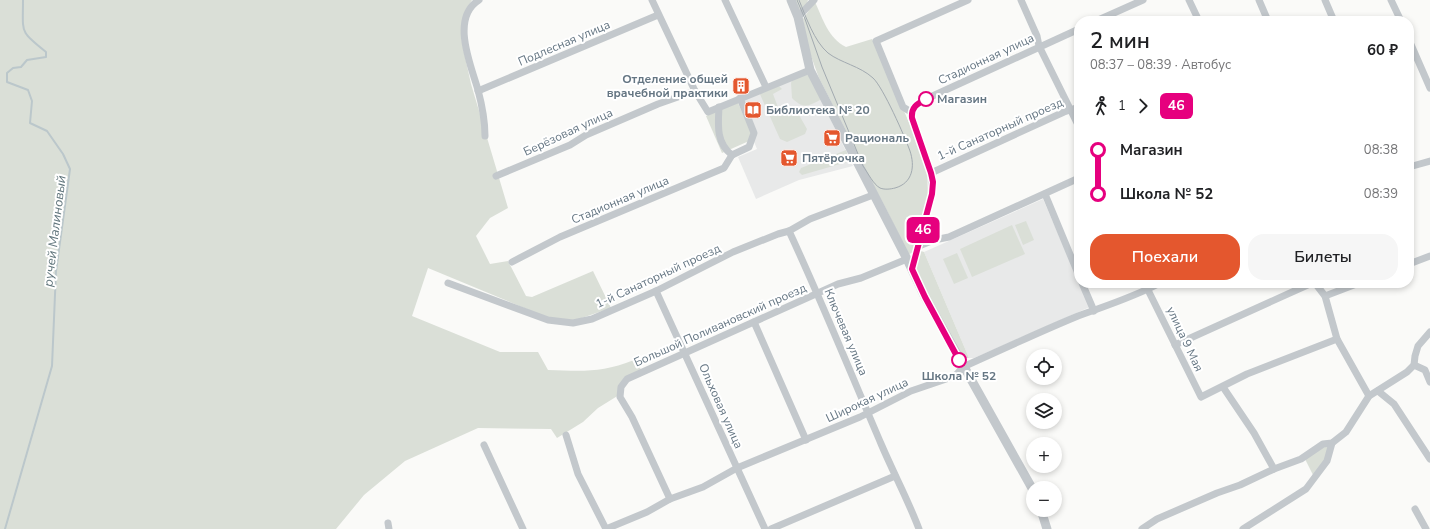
<!DOCTYPE html>
<html lang="ru">
<meta charset="utf-8">
<style>
body{margin:0;font-family:"Nunito Sans",sans-serif;background:#f6f6f6;color:#202124;height:100vh;display:flex;flex-direction:column;font-size:15px;white-space:nowrap}
*{box-sizing:border-box;margin:0}
p{font-size:13px;color:#757577}
.icon{flex:none;width:22px;height:22px;fill:none;stroke:currentColor;stroke-width:2;stroke-linecap:round;stroke-linejoin:round}
.map{position:relative;flex:1;overflow:hidden}
.side{position:absolute;left:1074px;top:16px;width:340px;height:272px;display:flex;flex-direction:column;background:#fff;border-radius:16px;box-shadow:0 2px 6px #0003}
.side>*{flex:none}
.badge{padding:0 8px;border-radius:6px;font-size:14px;line-height:26px}
.controls{position:absolute;left:1026px;top:349px;display:grid;gap:8px}
.controls a{display:grid;place-items:center;width:36px;height:36px;border-radius:50%;background:#fff;box-shadow:0 2px 6px #0003;font-size:20px}
.map>.badge{position:absolute;translate:-50% -50%;box-shadow:0 0 0 2px #fff}
.legs{display:flex;align-items:center;gap:6px;height:44px;padding:0 16px;font-size:13px}
.legs p{margin-inline-start:auto}
.summary{display:flex;align-items:center;justify-content:space-between;height:68px;padding:0 16px}
h1{font-size:22px;font-weight:600;line-height:30px}
.cta{display:flex;gap:8px;margin-top:auto;padding:8px 16px}
.cta a{flex:1;height:46px;border-radius:16px;background:#e4572e;color:#fff;font-size:16px;font-weight:600;line-height:46px;text-align:center}
.cta a+a{background:#f6f6f6;color:#202124}
ul{padding:0 16px;list-style:none}
li{display:flex;align-items:center;gap:14px;height:44px;font-size:15px}
li i{display:grid;place-items:center;width:6px;height:100%;margin:0 5px;background:currentColor}
li i::after{content:'';width:10px;height:10px;margin:-5px;border:3px solid;border-radius:50%;background:#fff}
li p{margin-inline-start:auto}
li:first-child i{background:linear-gradient(#0000 50%,currentColor 0)}
li:last-child i{background:linear-gradient(currentColor 50%,#0000 0)}
.map>svg:first-child{display:block}
.built{fill:#e8e9e9}
.green{fill:#dadfd7}
.lines{fill:none;stroke-linecap:round;stroke-linejoin:round}
.stream{stroke:#bbc7cb;stroke-width:2}
.minor{stroke:#c3c8cc;stroke-width:7}
.tertiary{stroke:#c3c8cc;stroke-width:9}
.tram{stroke:#a2aab0;stroke-width:1}
.line-1-casing{stroke:#fff;stroke-width:9}
.line-1{stroke:#e6007e;stroke-width:6}
.stop-1-dot{fill:#fff;stroke:#e6007e;stroke-width:2}
.labels{text-anchor:middle;stroke-width:4;stroke-linejoin:round;paint-order:stroke}
.street-label{font-size:12px;fill:#657683;stroke:#fff}
.poi-label{font-size:12px;font-weight:bold;fill:#657683;stroke:#fff;text-anchor:start}
.stop-label{font-size:12px;font-weight:bold;fill:#657683;stroke:#fff;text-anchor:start}
.water-label{font-size:13px;font-style:italic;fill:#60757c;stroke:#fff}
</style>
<div class="map">
<svg width="1430" height="529" viewBox="0 0 1430 529">
<rect width="100%" height="100%" fill="#fafaf8"/>
<g class="built">
<path d="M 804,73 L 811,78 L 853,166 L 799,180 L 756,199 L 738,157 L 757,149 L 737,101 Z"/>
<path d="M 1043,199 L 1090,307 L 974,358 L 969,358 L 924,252 Z"/>
</g>
<g class="green">
<path d="M 0,0 L 472,0 L 466,9 L 461,27 L 462,43 L 471,84 L 508,208 L 490,218 L 476,236 L 490,264 L 508,261 L 526,296 L 532,297 L 593,271 L 611,308 L 573,321 L 551,319 L 428,268 L 412,316 L 500,352 L 538,352 L 548,370 C 583,371 601,373 634,360 L 643,372 L 626,379 L 619,395 L 598,408 L 583,422 L 557,438 L 551,429 L 478,428 L 405,461 L 364,495 L 336,529 L 0,529 Z"/>
<path d="M 795,0 L 808,0 L 806,6 L 800,11 Z"/>
<path d="M 815,2 C 823,19 828,38 846,47 L 872,39 L 915,136 L 927,171 L 928,194 L 912,253 L 909,254 L 819,78 L 807,45 L 803,19 Z"/>
<path d="M 808,74 L 822,99 C 808,106 804,110 792,98 L 791,83 L 793,78 Z"/>
<path d="M 779,86 L 782,89 L 773,94 L 779,110 L 795,108 L 807,129 L 805,134 L 787,142 L 780,139 L 759,92 Z"/>
<path d="M 737,101 L 752,134 L 749,141 L 722,153 L 706,116 Z"/>
<path d="M 846,150 L 849,158 L 847,162 L 802,175 L 799,172 L 801,168 Z"/>
<path d="M 1026,221 L 1034,240 L 1023,245 L 1015,225 Z"/>
<path d="M 1012,225 L 1025,254 L 972,277 L 960,249 Z"/>
<path d="M 921,251 L 924,252 L 969,358 L 963,358 L 917,273 L 917,261 Z"/>
<path d="M 957,253 L 968,278 L 954,284 L 943,259 Z"/>
<path d="M 1323,447 L 1329,447 L 1327,459 L 1313,475 L 1305,459 Z"/>
</g>
<g class="lines">
<path class="stream" d="M 5,529 L 52,366 L 56,271 L 70,169 L 63,154 L 47,131 L 30,123 L 32,101 L 28,90 L 7,82 L 7,73 L 13,68 L 21,67 L 27,60 L 46,57 L 46,52 C 19,31 23,33 23,0"/>
<g class="minor">
<path d="M 479,0 C 450,18 471,65 478,90 C 482,105 485,120 485,136"/>
<path d="M 652,0 L 695,91 L 708,112 L 810,70"/>
<path d="M 725,0 L 766,87"/>
<path d="M 1021,0 L 1037,36 L 1039,46 L 1079,127"/>
<path d="M 1189,0 L 1199,21"/>
<path d="M 1259,0 L 1268,21"/>
<path d="M 1325,0 L 1334,21"/>
<path d="M 1391,0 L 1401,21"/>
<path d="M 798,17 L 814,0"/>
<path d="M 1096,21 L 1143,0"/>
<path d="M 1409,40 L 1430,88"/>
<path d="M 478,91 L 658,15"/>
<path d="M 719,107 C 718,125 716,143 732,155"/>
<path d="M 911,112 L 903,107 L 876,41 L 968,0"/>
<path d="M 732,155 L 749,147 L 754,133 L 740,98"/>
<path d="M 1409,167 L 1430,161"/>
<path d="M 931,173 L 1064,112 L 1079,107"/>
<path d="M 496,176 L 570,145 L 586,135 L 658,104 L 695,91"/>
<path d="M 1045,194 L 1079,276"/>
<path d="M 789,231 C 822,302 851,374 882,446 C 894,474 908,500 919,529"/>
<path d="M 919,246 L 934,240 L 949,237 L 1079,178"/>
<path d="M 512,262 L 560,237 L 724,168 L 732,155"/>
<path d="M 1409,264 L 1430,256"/>
<path d="M 912,269 L 932,194 L 931,173 L 912,118 C 911,107 917,104 926,99 L 1079,29"/>
<path d="M 448,283 L 548,320 L 573,323 L 592,319 L 656,291 L 733,252 L 778,234 L 789,231 L 810,219 L 873,195"/>
<path d="M 1082,283 L 1094,311"/>
<path d="M 1315,283 L 1325,296 L 1337,339 L 1369,396"/>
<path d="M 1148,290 L 1201,397 L 1247,374 L 1337,339"/>
<path d="M 656,291 L 765,529"/>
<path d="M 1325,296 L 1359,283"/>
<path d="M 754,322 L 806,440"/>
<path d="M 1175,345 L 1312,283"/>
<path d="M 1414,365 L 1425,370 L 1430,382"/>
<path d="M 1223,387 L 1254,433 L 1274,469"/>
<path d="M 1378,391 L 1394,404 L 1430,459"/>
<path d="M 566,435 L 578,474 L 606,529"/>
<path d="M 484,445 L 523,529"/>
<path d="M 670,499 L 632,417 L 620,397 L 621,387 L 627,379 L 838,284 L 861,278 L 907,259"/>
<path d="M 1415,509 L 1426,529"/>
<path d="M 388,523 L 389,529"/>
<path d="M 606,529 L 647,512 L 670,499 L 703,487 L 737,468 L 860,417 L 911,391 L 955,376 L 963,367 C 1001,350 1039,332 1078,316 C 1105,306 1134,297 1160,283"/>
<path d="M 771,529 L 895,476"/>
<path d="M 1142,529 L 1157,519 L 1217,493 L 1240,485 L 1274,469 L 1301,459 L 1323,444 L 1332,443 L 1346,432 L 1369,396 L 1407,372 L 1414,365 L 1415,356 L 1418,346 L 1430,332"/>
<path d="M 1243,529 L 1306,489 L 1327,461 L 1332,443"/>
</g>
<g class="tertiary">
<path d="M 791,0 L 798,17 L 810,70 L 907,259 L 925,297 L 1033,490"/>
<path d="M 1041,510 L 1047,529"/>
</g>
<path class="tram" d="M 797,0 L 805,19 L 822,67 L 863,166 C 868,173 873,184 880,188 C 885,190 891,189 895,188 C 913,183 915,166 910,151 C 905,137 883,87 873,78 C 860,66 841,63 828,53 C 814,41 806,17 799,0"/>
</g>
<g class="lines">
<defs>
<path id="line-1" d="M 926,99 C 917,104 911,107 912,118 L 931,173 L 933,182 L 932,194 L 912,269 L 925,297 L 959,360"/>
</defs>
<use href="#line-1" class="line-1-casing"/>
<use href="#line-1" class="line-1"/>
</g>
<defs>
<symbol id="building-square" viewBox="-11 -11 22 22"><rect x="-9" y="-9" width="18" height="18" rx="4" fill="#e4572e" stroke="#fff"/><path d="M-4-6H4V6H1V3H-1V6H-4ZM-2.5-4.3h1.7v1.8h-1.7ZM.8-4.3h1.7v1.8H.8ZM-2.5-1h1.7V.8h-1.7ZM.8-1h1.7V.8H.8Z" fill="#fff"/></symbol>
<symbol id="library-square" viewBox="-11 -11 22 22"><rect x="-9" y="-9" width="18" height="18" rx="4" fill="#e4572e" stroke="#fff"/><path d="M-6-4Q-3-5.5-.7-3.5V5Q-3 3-6 4ZM6-4Q3-5.5 .7-3.5V5Q3 3 6 4Z" fill="#fff"/></symbol>
<symbol id="supermarket-square" viewBox="-11 -11 22 22"><rect x="-9" y="-9" width="18" height="18" rx="4" fill="#e4572e" stroke="#fff"/><path d="M-6-5.5h2.5l.6 2H6L4.5 2H-2.5L-4.4-4H-6ZM-1.5 3.2a1.3 1.3 0 1 0 .1 0ZM3 3.2a1.3 1.3 0 1 0 .1 0Z" fill="#fff"/></symbol>
</defs>
<g fill-rule="evenodd">
<use href="#building-square" x="731" y="76" width="20" height="20"/>
<use href="#library-square" x="743" y="100" width="20" height="20"/>
<use href="#supermarket-square" x="822" y="128" width="20" height="20"/>
<use href="#supermarket-square" x="779" y="148" width="20" height="20"/>
</g>
<g class="stop-1-dot">
<circle cx="926" cy="99" r="7"/>
<circle cx="959" cy="360" r="7"/>
</g>
<g class="labels">
<g class="street-label">
<text transform="translate(564 43) rotate(-23)" y="4">Подлесная улица</text>
<text transform="translate(986 59) rotate(-25)" y="4">Стадионная улица</text>
<text transform="translate(1000 129) rotate(-24)" y="4">1-й Санаторный проезд</text>
<text transform="translate(568 132) rotate(-25)" y="4">Берёзовая улица</text>
<text transform="translate(620 200) rotate(-23)" y="4">Стадионная улица</text>
<text transform="translate(658 276) rotate(-25)" y="4">1-й Санаторный проезд</text>
<text transform="translate(720 325) rotate(-24)" y="4">Большой Поливановский проезд</text>
<text transform="translate(846 332) rotate(67)" y="4">Ключевая улица</text>
<text transform="translate(1185 339) rotate(65)" y="4">улица 9 Мая</text>
<text transform="translate(867 400) rotate(-25)" y="4">Широкая улица</text>
<text transform="translate(721 406) rotate(66)" y="4">Ольховая улица</text>
</g>
<g class="poi-label">
<text x="728" y="83" text-anchor="end">Отделение общей<tspan x="728" dy="14">врачебной практики</tspan></text>
<text x="766" y="114">Библиотека № 20</text>
<text x="845" y="142">Рациональ</text>
<text x="802" y="162">Пятёрочка</text>
</g>
<g class="stop-label">
<text x="937" y="103">Магазин</text>
<text x="959" y="380" text-anchor="middle">Школа № 52</text>
</g>
<g class="water-label">
<text transform="translate(54 231) rotate(-83)" y="5">ручей Малиновый</text>
</g>
</g>
</svg>
<div class="controls">
<a><svg class="icon" aria-label="locate" viewBox="0 0 24 24"><circle cx="12" cy="12" r="6"/><path d="M12 2v4M12 18v4M2 12h4M18 12h4"/></svg></a>
<a><svg class="icon" aria-label="layers" viewBox="0 0 24 24"><path d="M12 4l9 5-9 5-9-5zM3 14l9 5 9-5"/></svg></a>
<a>+</a>
<a>−</a>
</div>
<b class="badge" style="left:923px;top:230px;background:#e6007e;color:#fff">46</b>
<section class="side">
<div class="summary"><div><h1>2 мин</h1><p>08:37 – 08:39 · Автобус</p></div><b>60 ₽</b></div>
<div class="legs"><svg class="icon" aria-label="walk" viewBox="0 0 24 24"><circle cx="13" cy="4" r="2"/><path d="M13 8l-2 6 4 7M11 14l-3 7M7 12l3-4h3l4 4"/></svg>1<svg class="icon" aria-label="forward" viewBox="0 0 24 24"><path d="M9 5l7 7-7 7"/></svg><b class="badge" style="background:#e6007e;color:#fff">46</b></div>
<ul>
<li><i style="color:#e6007e"></i><b>Магазин</b><p>08:38</p></li>
<li><i style="color:#e6007e"></i><b>Школа № 52</b><p>08:39</p></li>
</ul>
<div class="cta"><a>Поехали</a><a>Билеты</a></div>
</section>
</div>
